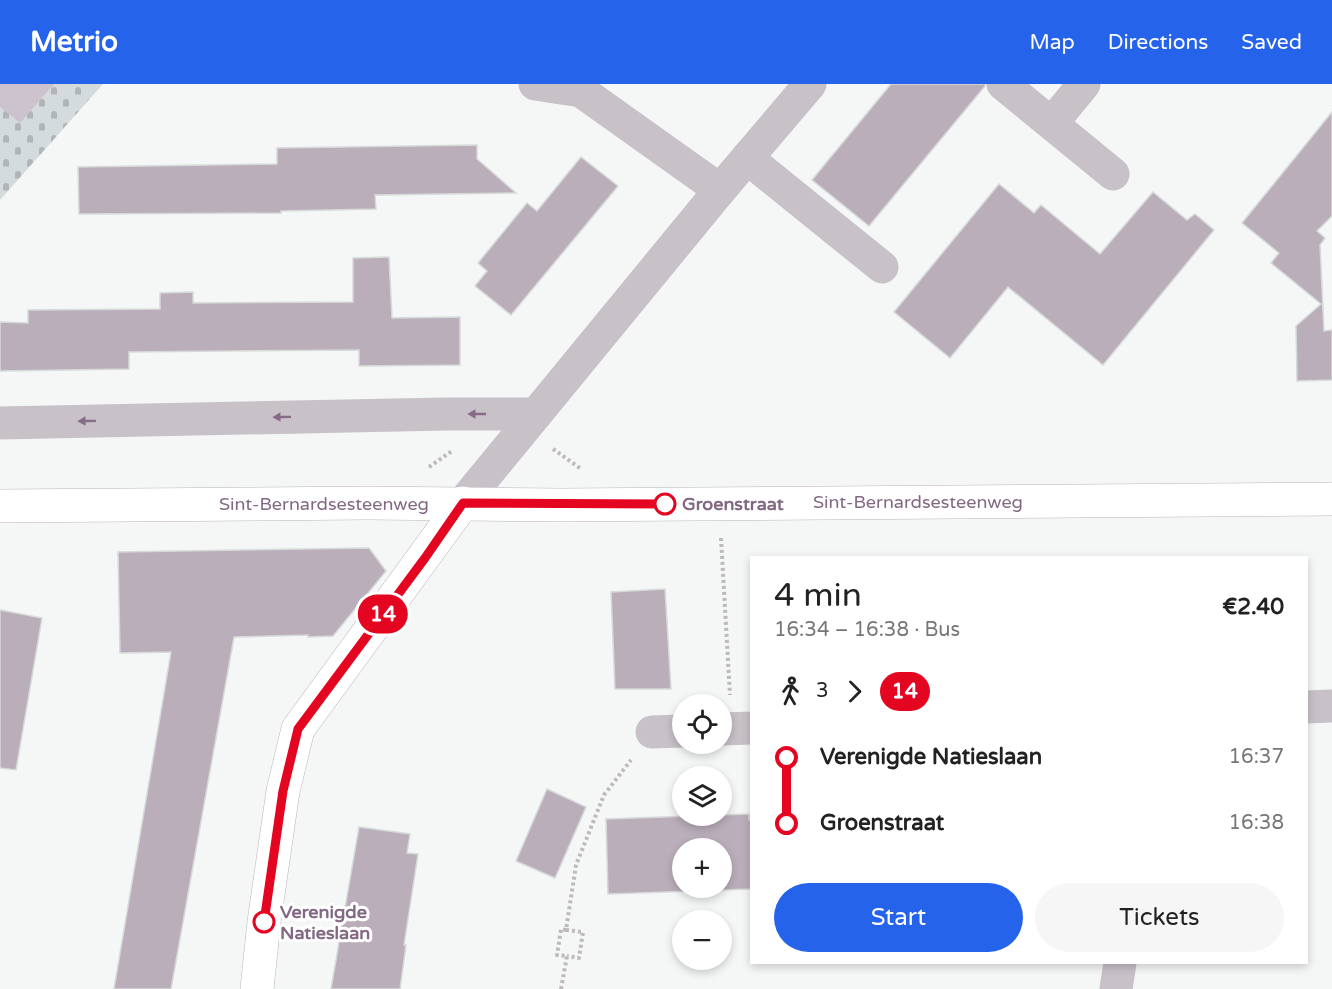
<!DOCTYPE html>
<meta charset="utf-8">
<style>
body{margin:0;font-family:"Varela Round",sans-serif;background:#f6f6f6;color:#222;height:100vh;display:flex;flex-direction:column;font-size:22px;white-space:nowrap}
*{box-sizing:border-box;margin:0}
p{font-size:20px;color:#767676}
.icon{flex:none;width:33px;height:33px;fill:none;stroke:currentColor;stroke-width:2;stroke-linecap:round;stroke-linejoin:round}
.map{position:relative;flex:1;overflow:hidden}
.side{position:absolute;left:750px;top:472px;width:558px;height:408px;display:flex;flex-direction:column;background:#fff;border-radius:0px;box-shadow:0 3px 9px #0003}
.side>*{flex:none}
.badge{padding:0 12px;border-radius:20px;font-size:21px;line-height:39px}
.buttons{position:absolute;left:672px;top:610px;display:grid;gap:12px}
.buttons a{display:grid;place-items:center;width:60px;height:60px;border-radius:50%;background:#fff;box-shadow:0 3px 9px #0003;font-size:30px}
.map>.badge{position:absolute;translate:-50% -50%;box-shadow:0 0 0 3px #fff}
.legs{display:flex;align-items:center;gap:9px;height:66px;padding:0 24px;font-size:20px}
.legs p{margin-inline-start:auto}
.headline{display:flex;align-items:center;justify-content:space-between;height:102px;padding:0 24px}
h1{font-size:33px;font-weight:600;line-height:45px}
.button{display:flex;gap:12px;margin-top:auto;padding:12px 24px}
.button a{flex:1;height:69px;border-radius:36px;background:#2563eb;color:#fff;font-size:24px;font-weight:600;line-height:69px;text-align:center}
.button a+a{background:#f6f6f6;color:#222}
ul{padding:0 24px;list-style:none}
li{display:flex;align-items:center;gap:21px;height:66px;font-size:22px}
li i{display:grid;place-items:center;width:9px;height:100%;margin:0 8px;background:currentColor}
li i::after{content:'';width:15px;height:15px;margin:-8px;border:4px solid;border-radius:50%;background:#fff}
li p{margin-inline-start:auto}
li:first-child i{background:linear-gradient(#0000 50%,currentColor 0)}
li:last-child i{background:linear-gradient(currentColor 50%,#0000 0)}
header{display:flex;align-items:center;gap:36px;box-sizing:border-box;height:84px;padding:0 30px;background:#2563eb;color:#fff}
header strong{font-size:28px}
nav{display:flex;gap:33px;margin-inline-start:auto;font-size:21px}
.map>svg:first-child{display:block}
.cemetery{fill:url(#cemetery-stones)}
.water{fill:#cdc3cf}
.building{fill:#baaebb;stroke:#d7d9d8;stroke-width:1.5;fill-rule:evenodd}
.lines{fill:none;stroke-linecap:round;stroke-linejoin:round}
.secondary-casing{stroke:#bcb3bd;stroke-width:34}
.path{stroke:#beb9be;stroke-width:4;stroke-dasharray:3 3;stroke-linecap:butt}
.street{stroke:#c8c1c8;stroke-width:33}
.secondary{stroke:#fff;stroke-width:33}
.oneway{fill:#866c87}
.line-1-casing{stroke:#fff;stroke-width:14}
.line-1{stroke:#e40521;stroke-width:9}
.stop-1-dot{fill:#fff;stroke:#e40521;stroke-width:3}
.labels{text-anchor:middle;stroke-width:6;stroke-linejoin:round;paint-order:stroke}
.street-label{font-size:18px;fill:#836884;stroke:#fff}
.stop-label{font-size:18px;font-weight:bold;fill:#836884;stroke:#fff;text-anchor:start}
</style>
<header>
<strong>Metrio</strong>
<nav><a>Map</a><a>Directions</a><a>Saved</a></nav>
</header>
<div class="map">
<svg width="1332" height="905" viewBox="0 0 1332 905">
<defs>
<pattern id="cemetery-stones" width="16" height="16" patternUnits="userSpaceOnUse" patternTransform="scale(1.5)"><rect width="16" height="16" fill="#d4dbdc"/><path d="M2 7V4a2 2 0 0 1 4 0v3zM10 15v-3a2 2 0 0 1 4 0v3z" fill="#b1b5b8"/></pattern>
</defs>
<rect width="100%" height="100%" fill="#f5f7f6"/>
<path class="cemetery" d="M 0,0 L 103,0 L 0,116 Z"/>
<path class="water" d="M 0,0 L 54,0 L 20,39 L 0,23 Z"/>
<g class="building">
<path d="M 891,0 L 985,0 L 985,2 L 869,142 L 812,96 Z"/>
<path d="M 1332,28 L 1332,132 L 1317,147 L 1325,154 L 1320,161 L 1324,247 L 1332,246 L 1332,296 L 1297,297 L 1296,242 L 1321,220 L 1271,179 L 1279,169 L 1242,139 Z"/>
<path d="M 477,61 L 477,75 L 516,109 L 375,111 L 376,125 L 281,127 L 281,129 L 79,130 L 78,83 L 277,80 L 277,64 Z"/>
<path d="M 581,73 L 618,102 L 511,231 L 475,202 L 487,187 L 478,179 L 527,119 L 537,127 Z"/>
<path d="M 999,100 L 1034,129 L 1041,121 L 1100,170 L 1153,108 L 1187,136 L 1195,130 L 1214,146 L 1103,281 L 1008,203 L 950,274 L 894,228 Z"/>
<path d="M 389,173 L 392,234 L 460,233 L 460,281 L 359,282 L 359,266 L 228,267 L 129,268 L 129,285 L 0,287 L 0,238 L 28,239 L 28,226 L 160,225 L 160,209 L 193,208 L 193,219 L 353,218 L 353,174 Z"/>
<path d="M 369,464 L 386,487 L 333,552 L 308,553 L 308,551 L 234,553 L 171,905 L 114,905 L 171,568 L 120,569 L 118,468 Z"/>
<path d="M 665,505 L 671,605 L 615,605 L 611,508 Z"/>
<path d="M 0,526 L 42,534 L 16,686 L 0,684 Z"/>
<path d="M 547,705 L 586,723 L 555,794 L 516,777 Z"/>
<path d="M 749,730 L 749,736 L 752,736 L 751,805 L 608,810 L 606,735 ZM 682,765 L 722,765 L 722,804 L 682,804 Z"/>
<path d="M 359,743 L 410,750 L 407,769 L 418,770 L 404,861 L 406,861 L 400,905 L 331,905 Z"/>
</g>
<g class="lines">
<defs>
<g id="secondary">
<path d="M 0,422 L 368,419 L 561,421 L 1332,415"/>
<path d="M 257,905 L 264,838 L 283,707 L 298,645 L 463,419"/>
</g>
</defs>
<use href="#secondary" class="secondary-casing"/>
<g class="path">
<path d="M 553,365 L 581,385"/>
<path d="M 429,383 L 452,367"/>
<path d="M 721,454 L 730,611"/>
<path d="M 566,846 L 583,848 L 579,874 L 567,872"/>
<path d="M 561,905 L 567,872 L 557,871 L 561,845 L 566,846 L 576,781 L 604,711 L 631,676"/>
</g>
<g class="street">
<path d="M 535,0 L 581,7 L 720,106"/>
<path d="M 1003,0 L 1113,90"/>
<path d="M 1052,39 L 1084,0"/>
<path d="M 747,74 L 882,183"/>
<path d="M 0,339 L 446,330 L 536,330"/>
<path d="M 463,419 L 720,106 L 810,0"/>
<path d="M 1306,623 L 1332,622"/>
<path d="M 722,645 L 752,644"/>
<path d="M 652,648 L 682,647"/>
<path d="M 1116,905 L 1120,879"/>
</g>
<use href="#secondary" class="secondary"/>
</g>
<defs><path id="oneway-solid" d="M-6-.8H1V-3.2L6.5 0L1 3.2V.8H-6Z" transform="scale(1.5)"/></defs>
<g class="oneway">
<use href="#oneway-solid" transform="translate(477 330) rotate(-180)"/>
<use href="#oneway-solid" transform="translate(282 333) rotate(179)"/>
<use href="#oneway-solid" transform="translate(87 337) rotate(179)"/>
</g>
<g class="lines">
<defs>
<path id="line-1" d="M 264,838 L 283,707 L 298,645 L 425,474 L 463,419 L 665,420"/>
</defs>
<use href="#line-1" class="line-1-casing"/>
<use href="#line-1" class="line-1"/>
</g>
<g class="stop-1-dot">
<circle cx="665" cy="420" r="10"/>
<circle cx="264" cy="838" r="10"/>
</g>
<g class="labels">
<g class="street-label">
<text x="918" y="424">Sint-Bernardsesteenweg</text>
<text x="324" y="426">Sint-Bernardsesteenweg</text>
</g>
<g class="stop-label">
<text x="682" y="426">Groenstraat</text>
<text x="280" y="834">Verenigde<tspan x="280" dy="21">Natieslaan</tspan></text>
</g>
</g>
</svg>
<div class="buttons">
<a><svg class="icon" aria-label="locate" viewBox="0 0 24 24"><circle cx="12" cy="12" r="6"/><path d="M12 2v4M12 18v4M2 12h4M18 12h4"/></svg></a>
<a><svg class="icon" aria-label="layers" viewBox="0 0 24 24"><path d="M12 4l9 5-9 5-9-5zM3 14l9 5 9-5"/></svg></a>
<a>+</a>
<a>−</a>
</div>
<b class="badge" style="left:383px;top:530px;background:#e40521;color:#fff">14</b>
<section class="side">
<div class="headline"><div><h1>4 min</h1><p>16:34 – 16:38 · Bus</p></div><b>€2.40</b></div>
<div class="legs"><svg class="icon" aria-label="walk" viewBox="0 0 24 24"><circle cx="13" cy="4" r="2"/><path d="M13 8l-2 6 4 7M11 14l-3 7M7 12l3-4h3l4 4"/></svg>3<svg class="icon" aria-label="forward" viewBox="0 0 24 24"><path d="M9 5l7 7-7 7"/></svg><b class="badge" style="background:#e40521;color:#fff">14</b></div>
<ul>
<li><i style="color:#e40521"></i><b>Verenigde Natieslaan</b><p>16:37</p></li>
<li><i style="color:#e40521"></i><b>Groenstraat</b><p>16:38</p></li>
</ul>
<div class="button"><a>Start</a><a>Tickets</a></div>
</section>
</div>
